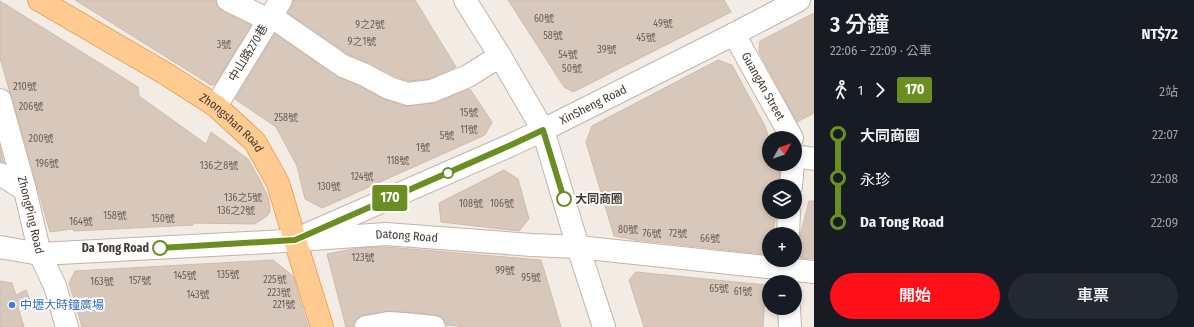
<!DOCTYPE html>
<html lang="zh-TW">
<meta charset="utf-8">
<style>
body{margin:0;font-family:"Fira Sans Condensed","Noto Sans TC",sans-serif;background:#242831;color:#f1f3f6;height:100vh;display:flex;flex-direction:column;font-size:15px;white-space:nowrap}
*{box-sizing:border-box;margin:0}
p{font-size:13px;color:#9ea1a6}
.icon{flex:none;width:22px;height:22px;fill:none;stroke:currentColor;stroke-width:2;stroke-linecap:round;stroke-linejoin:round}
.map{position:relative;flex:1;overflow:hidden}
.panel{display:flex;flex-direction:column;background:#171b24;width:380px}
.panel>*{flex:none}
.badge{padding:0 8px;border-radius:3px;font-size:14px;line-height:26px}
.needle{width:26px;rotate:50deg}
.fabs{position:absolute;left:762px;top:131px;display:grid;gap:8px}
.fabs a{display:grid;place-items:center;width:40px;height:40px;border-radius:50%;background:#171b24;box-shadow:0 2px 6px #0003;font-size:20px}
.map>.badge{position:absolute;translate:-50% -50%;box-shadow:0 0 0 2px #fff}
.legs{display:flex;align-items:center;gap:6px;height:44px;padding:0 16px;font-size:13px}
.legs p{margin-inline-start:auto}
.head{display:flex;align-items:center;justify-content:space-between;height:68px;padding:0 16px}
h1{font-size:22px;font-weight:600;line-height:30px}
.button{display:flex;gap:8px;margin-top:auto;padding:8px 16px}
.button a{flex:1;height:46px;border-radius:24px;background:#ff0f18;color:#fff;font-size:16px;font-weight:600;line-height:46px;text-align:center}
.button a+a{background:#242831;color:#f1f3f6}
ul{padding:0 16px;list-style:none}
li{display:flex;align-items:center;gap:14px;height:44px;font-size:15px}
li i{display:grid;place-items:center;width:6px;height:100%;margin:0 5px;background:currentColor}
li i::after{content:'';width:10px;height:10px;margin:-5px;border:3px solid;border-radius:50%;background:#171b24}
li p{margin-inline-start:auto}
li:first-child i{background:linear-gradient(#0000 50%,currentColor 0)}
li:last-child i{background:linear-gradient(currentColor 50%,#0000 0)}
main{display:flex;flex:1;min-height:0}
.map>svg:first-child{display:block}
.building{fill:#d8c8bc;stroke:#d0bbac}
.lines{fill:none;stroke-linecap:round;stroke-linejoin:round}
.minor-casing{stroke:#c2b4a9;stroke-width:24}
.major-casing{stroke:#e9a45c;stroke-width:24}
.minor{stroke:#fff;stroke-width:22}
.major{stroke:#ffcb91;stroke-width:22}
.line-1-casing{stroke:#fff;stroke-width:9}
.line-1{stroke:#6b8e23;stroke-width:6}
.stop-1-dot{fill:#fff;stroke:#6b8e23;stroke-width:2}
.shop-dot{fill:#3f7fe0;stroke:#fff;stroke-width:1.5}
.labels{text-anchor:middle;stroke-width:3.5;stroke-linejoin:round;paint-order:stroke}
.number-label{font-size:10px;fill:#6a5e56}
.street-label{font-size:12px;fill:#453b34;stroke:#fff}
.stop-label{font-size:12px;font-weight:bold;fill:#453b34;stroke:#fff;text-anchor:start}
.shop-label{font-size:12px;fill:#366cbe;stroke:#fff;text-anchor:start}
</style>
<main>
<div class="map">
<svg width="814" height="327" viewBox="0 0 814 327">
<rect width="100%" height="100%" fill="#f3ece4"/>
<g class="building">
<path d="M 75,0 L 216,0 L 217,7 L 222,11 L 251,25 L 215,84 L 211,85 Z"/>
<path d="M 293,0 L 415,0 L 456,67 L 429,79 L 409,81 L 394,76 L 371,64 L 349,55 L 288,13 L 292,6 Z"/>
<path d="M 508,0 L 724,0 L 731,12 L 573,92 L 564,87 Z"/>
<path d="M 0,1 L 138,87 L 139,96 L 206,144 L 211,132 L 248,159 L 260,180 L 268,197 L 270,206 L 270,212 L 267,216 L 255,224 L 193,223 L 193,225 L 74,231 L 73,229 L 50,232 L 12,97 L 10,93 L 0,58 Z"/>
<path d="M 814,13 L 814,113 L 797,122 L 759,52 L 760,41 Z"/>
<path d="M 275,34 L 336,76 L 360,86 L 383,99 L 404,106 L 410,106 L 434,103 L 470,89 L 492,122 L 485,135 L 322,208 L 305,199 L 297,166 L 276,127 L 235,99 Z"/>
<path d="M 718,60 L 732,65 L 765,126 L 769,138 L 769,164 L 780,164 L 779,186 L 769,186 L 769,212 L 776,212 L 773,234 L 769,234 L 769,250 L 764,254 L 635,240 L 636,240 L 614,236 L 586,142 L 592,126 Z"/>
<path d="M 0,147 L 4,163 L 0,162 Z"/>
<path d="M 504,170 L 518,179 L 529,219 L 519,231 L 441,222 L 439,203 Z"/>
<path d="M 809,201 L 814,201 L 814,259 L 801,258 L 796,251 Z"/>
<path d="M 386,247 L 541,260 L 561,327 L 466,327 L 446,325 L 445,322 L 442,317 L 435,315 L 389,311 L 363,315 L 358,318 L 354,322 L 354,327 L 346,327 L 327,254 L 358,248 Z"/>
<path d="M 273,260 L 293,276 L 308,327 L 82,327 L 69,283 L 75,271 Z"/>
<path d="M 636,272 L 766,285 L 763,327 L 644,327 L 629,280 Z"/>
<path d="M 0,281 L 12,283 L 16,295 L 26,290 L 31,303 L 18,307 L 24,327 L 0,327 Z"/>
</g>
<g class="lines">
<defs>
<g id="minor">
<path d="M 228,0 L 269,20 L 278,21 L 343,66 L 365,75 L 389,88 L 408,94 L 432,91 L 468,76 L 500,56"/>
<path d="M 465,0 L 500,56 L 543,130 L 578,247 L 604,327"/>
<path id="s1" d="M 734,34 L 792,138"/>
<path id="s2" d="M 0,100 L 25,190 L 40,254 L 55,286 L 67,327"/>
<path d="M 216,106 L 281,0"/>
<path d="M 795,156 L 814,159"/>
<path d="M 0,174 L 25,190"/>
<path d="M 791,186 L 793,164"/>
<path id="s3" d="M 308,234 L 511,145 L 543,130 L 734,34 L 799,0"/>
<path d="M 788,234 L 789,212"/>
<path id="s4" d="M 0,247 L 40,254 L 268,242 L 386,234 L 532,245 L 578,247 L 814,272"/>
<path d="M 789,308 L 790,327"/>
<path d="M 366,327 L 388,323 L 404,324 L 434,327"/>
</g>
<g id="major">
<path id="s5" d="M 39,0 L 166,74 L 216,106 L 255,142 L 278,183 L 295,240 L 322,327"/>
</g>
</defs>
<use href="#minor" class="minor-casing"/>
<use href="#major" class="major-casing"/>
<use href="#minor" class="minor"/>
<use href="#major" class="major"/>
</g>
<g class="lines">
<defs>
<path id="line-1" d="M 160,248 L 295,240 L 511,145 L 543,130 L 564,199"/>
</defs>
<use href="#line-1" class="line-1-casing"/>
<use href="#line-1" class="line-1"/>
</g>
<g class="stop-1-dot">
<circle cx="448" cy="173" r="5"/>
<circle cx="564" cy="199" r="7"/>
<circle cx="160" cy="248" r="7"/>
</g>
<circle class="shop-dot" cx="12" cy="305" r="4"/>
<g class="labels">
<g class="number-label">
<text x="544" y="22">60號</text>
<text x="663" y="27">49號</text>
<text x="370" y="28">9之2號</text>
<text x="553" y="39">58號</text>
<text x="646" y="41">45號</text>
<text x="362" y="45">9之1號</text>
<text x="224" y="48">3號</text>
<text x="607" y="53">39號</text>
<text x="568" y="58">54號</text>
<text x="572" y="72">50號</text>
<text x="25" y="90">210號</text>
<text x="31" y="110">206號</text>
<text x="469" y="116">15號</text>
<text x="286" y="121">258號</text>
<text x="469" y="133">11號</text>
<text x="447" y="139">5號</text>
<text x="41" y="142">200號</text>
<text x="423" y="151">1號</text>
<text x="398" y="164">118號</text>
<text x="47" y="167">196號</text>
<text x="219" y="169">136之8號</text>
<text x="362" y="180">124號</text>
<text x="329" y="190">130號</text>
<text x="243" y="201">136之5號</text>
<text x="471" y="207">108號</text>
<text x="502" y="207">106號</text>
<text x="236" y="214">136之2號</text>
<text x="115" y="219">158號</text>
<text x="163" y="222">150號</text>
<text x="81" y="225">164號</text>
<text x="628" y="233">80號</text>
<text x="652" y="237">76號</text>
<text x="678" y="237">72號</text>
<text x="710" y="242">66號</text>
<text x="363" y="261">123號</text>
<text x="505" y="274">99號</text>
<text x="228" y="278">135號</text>
<text x="185" y="279">145號</text>
<text x="531" y="281">95號</text>
<text x="275" y="283">225號</text>
<text x="140" y="284">157號</text>
<text x="102" y="285">163號</text>
<text x="719" y="292">65號</text>
<text x="743" y="295">61號</text>
<text x="279" y="296">223號</text>
<text x="198" y="298">143號</text>
<text x="284" y="308">221號</text>
</g>
<g class="street-label">
<text transform="translate(248 53) rotate(-59)" y="4">中山路270巷</text>
<text dy="4" stroke="none"><textPath href="#s1" startOffset="60">GuangAn Street</textPath></text>
<text dy="4" stroke="none"><textPath href="#s3" startOffset="313">XinSheng Road</textPath></text>
<text dy="4" stroke="none"><textPath href="#s5" startOffset="229">Zhongshan Road</textPath></text>
<text dy="4" stroke="none"><textPath href="#s2" startOffset="119">ZhongPing Road</textPath></text>
<text dy="4" stroke="none"><textPath href="#s4" startOffset="408">Datong Road</textPath></text>
</g>
<g class="stop-label">
<text x="575" y="203">大同商圈</text>
<text x="149" y="252" text-anchor="end">Da Tong Road</text>
</g>
<g class="shop-label">
<text x="20" y="309">中壢大時鐘廣場</text>
</g>
</g>
</svg>
<div class="fabs">
<a><svg class="needle" viewBox="-14 -14 28 28"><path d="M0-13l5 13h-10z" fill="#e53935"/><path d="M0 13l5-13h-10z" fill="#9ea1a6"/></svg></a>
<a><svg class="icon" aria-label="layers" viewBox="0 0 24 24"><path d="M12 4l9 5-9 5-9-5zM3 14l9 5 9-5"/></svg></a>
<a>+</a>
<a>−</a>
</div>
<b class="badge" style="left:390px;top:198px;background:#6b8e23;color:#fff">170</b>
</div>
<section class="panel">
<div class="head"><div><h1>3 分鐘</h1><p>22:06 – 22:09 · 公車</p></div><b>NT$72</b></div>
<div class="legs"><svg class="icon" aria-label="walk" viewBox="0 0 24 24"><circle cx="13" cy="4" r="2"/><path d="M13 8l-2 6 4 7M11 14l-3 7M7 12l3-4h3l4 4"/></svg>1<svg class="icon" aria-label="forward" viewBox="0 0 24 24"><path d="M9 5l7 7-7 7"/></svg><b class="badge" style="background:#6b8e23;color:#fff">170</b><p>2站</p></div>
<ul>
<li><i style="color:#6b8e23"></i><b>大同商圈</b><p>22:07</p></li>
<li><i style="color:#6b8e23"></i><span>永珍</span><p>22:08</p></li>
<li><i style="color:#6b8e23"></i><b>Da Tong Road</b><p>22:09</p></li>
</ul>
<div class="button"><a>開始</a><a>車票</a></div>
</section>
</main>
